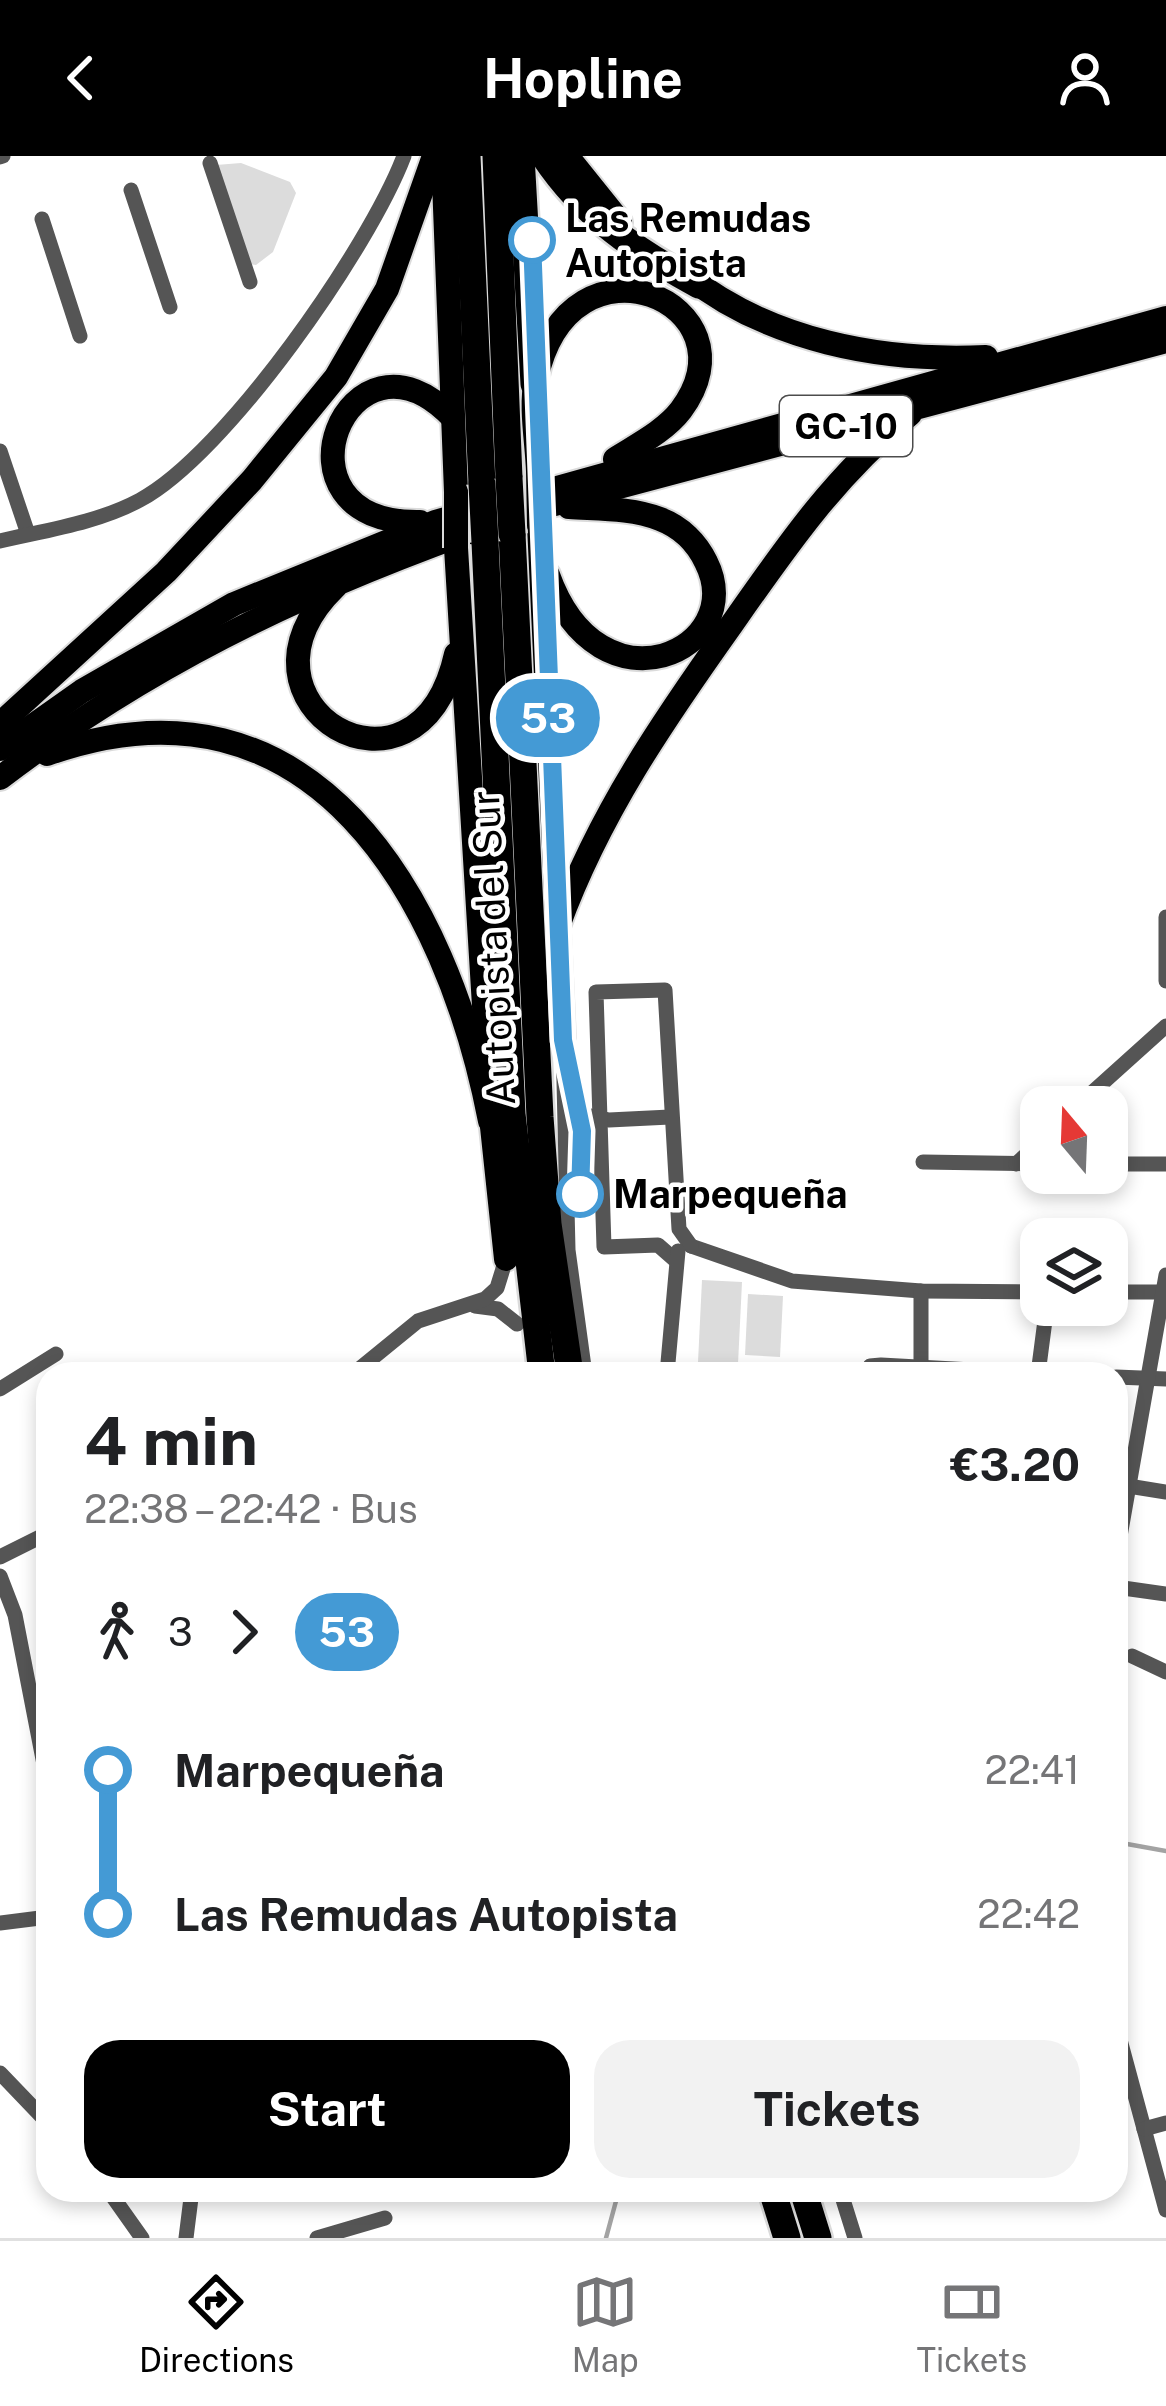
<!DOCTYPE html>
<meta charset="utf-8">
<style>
body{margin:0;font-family:"Public Sans",sans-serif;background:#f2f2f2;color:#202124;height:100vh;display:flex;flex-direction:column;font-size:45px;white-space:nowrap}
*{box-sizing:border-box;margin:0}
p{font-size:39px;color:#757577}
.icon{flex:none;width:66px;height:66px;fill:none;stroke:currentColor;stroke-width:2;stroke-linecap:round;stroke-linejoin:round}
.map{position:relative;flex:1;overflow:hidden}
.side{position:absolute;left:36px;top:1206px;width:1092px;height:840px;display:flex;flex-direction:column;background:#fff;border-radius:36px;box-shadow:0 6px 18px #0003}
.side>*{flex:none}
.badge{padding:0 24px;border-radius:39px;font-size:42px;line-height:78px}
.needle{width:78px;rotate:341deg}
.buttons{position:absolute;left:1020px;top:930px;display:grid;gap:24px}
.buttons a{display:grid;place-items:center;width:108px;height:108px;border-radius:24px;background:#fff;box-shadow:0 6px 18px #0003;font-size:60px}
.map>.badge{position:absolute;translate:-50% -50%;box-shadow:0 0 0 6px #fff}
.legs{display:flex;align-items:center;gap:18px;height:132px;padding:0 48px;font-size:39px}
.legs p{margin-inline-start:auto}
.head{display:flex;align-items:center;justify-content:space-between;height:204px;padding:0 48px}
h1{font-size:66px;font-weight:700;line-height:90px}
.button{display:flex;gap:24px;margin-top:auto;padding:24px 48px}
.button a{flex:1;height:138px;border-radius:36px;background:#000;color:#fff;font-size:48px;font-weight:700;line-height:138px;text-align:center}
.button a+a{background:#f2f2f2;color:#202124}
ul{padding:0 48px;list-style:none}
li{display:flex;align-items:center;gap:42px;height:144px;font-size:45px}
li i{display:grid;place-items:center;width:18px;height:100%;margin:0 15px;background:currentColor}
li i::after{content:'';width:30px;height:30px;margin:-15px;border:9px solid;border-radius:50%;background:#fff}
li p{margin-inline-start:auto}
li:first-child i{background:linear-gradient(#0000 50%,currentColor 0)}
li:last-child i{background:linear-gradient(currentColor 50%,#0000 0)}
header{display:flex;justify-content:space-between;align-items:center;height:156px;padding:0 48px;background:#000;color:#fff;font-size:54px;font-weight:700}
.menu{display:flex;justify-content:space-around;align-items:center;height:168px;border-top:3px solid #e0e0e0;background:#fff;font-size:33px;color:#757577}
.menu a{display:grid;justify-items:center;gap:6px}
.menu .on{color:#000}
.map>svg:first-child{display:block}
.green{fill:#dcdcdc}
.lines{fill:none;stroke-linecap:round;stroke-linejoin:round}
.stream{stroke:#a3a3a3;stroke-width:4.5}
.primary-casing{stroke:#dbdbdb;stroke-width:28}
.highway-casing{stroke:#dbdbdb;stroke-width:32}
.street{stroke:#555;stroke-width:15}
.primary{stroke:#000;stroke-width:24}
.highway{stroke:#000;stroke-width:27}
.primary-bridge-casing{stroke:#dbdbdb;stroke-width:28;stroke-linecap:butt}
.highway-bridge-casing{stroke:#dbdbdb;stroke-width:32;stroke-linecap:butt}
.primary-bridge{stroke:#000;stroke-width:24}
.highway-bridge{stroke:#000;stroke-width:27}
.line-1-casing{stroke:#fff;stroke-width:27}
.line-1{stroke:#449ad5;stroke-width:18}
.stop-1-dot{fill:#fff;stroke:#449ad5;stroke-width:6}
.labels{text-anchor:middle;stroke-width:9;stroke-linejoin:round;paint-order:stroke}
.shield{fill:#fff;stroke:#4c4c4c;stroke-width:3}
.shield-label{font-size:36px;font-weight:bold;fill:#000}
.stop-label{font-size:39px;font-weight:bold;fill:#000;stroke:#fff;text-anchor:start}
.street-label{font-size:39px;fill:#000;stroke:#fff}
</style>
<header><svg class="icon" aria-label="back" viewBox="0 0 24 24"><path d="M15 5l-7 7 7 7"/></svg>Hopline<svg class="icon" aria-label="person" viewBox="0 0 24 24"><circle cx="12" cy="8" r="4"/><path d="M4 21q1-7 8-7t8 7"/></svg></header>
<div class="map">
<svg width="1166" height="2082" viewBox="0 0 1166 2082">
<rect width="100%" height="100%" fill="#fff"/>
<g class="green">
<path d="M 241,7 L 290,26 L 296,37 L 273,96 L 256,109 L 249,108 L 216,9 Z"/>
<path d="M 702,1124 L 742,1126 L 738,1208 L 698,1206 Z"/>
<path d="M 748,1138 L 783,1140 L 780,1201 L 745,1199 Z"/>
</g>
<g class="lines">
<g class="stream">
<path d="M 1116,1686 L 1166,1695"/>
<path d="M 606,2082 L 619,2034"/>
</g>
<defs>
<g id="primary">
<path d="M 443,0 L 456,336"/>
<path d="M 567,0 L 620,66"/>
<path d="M 685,118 C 769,185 881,206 986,201"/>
<path d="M 538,315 C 537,286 530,251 536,223 C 570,64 760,148 681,254 C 665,275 637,289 615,303"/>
<path d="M 420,366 C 261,369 348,152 453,262"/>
<path d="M 539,369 L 563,884"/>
<path d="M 456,392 L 487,899"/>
<path d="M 548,419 C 600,564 750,493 706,406 C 697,387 681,371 660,363 C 632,352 599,353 569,351"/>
<path d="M 335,431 C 216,547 418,669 456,498"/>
<path d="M 0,568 L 166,416 L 252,324 L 336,221 L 387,133 L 434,0"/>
<path d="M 0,593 L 82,535 L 234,448 L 435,366 L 1166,162"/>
<path d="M 47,598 C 313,503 447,743 490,965"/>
<path d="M 0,622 C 165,496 330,423 525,356 L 1166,185"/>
<path d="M 558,770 C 599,658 663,565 732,468 C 788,388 834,321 910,258"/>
<path d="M 490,952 L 506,1103"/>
</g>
<g id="highway">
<path d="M 467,0 L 482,328"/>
<path d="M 496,0 L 509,322"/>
<path d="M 521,0 L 534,228"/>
<path d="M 544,0 C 584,60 636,95 699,129"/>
<path d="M 512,378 L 540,961 L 548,1068 L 570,1218"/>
<path d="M 485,386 L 512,958 L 542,1218"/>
<path d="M 772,2034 L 787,2082"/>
<path d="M 803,2034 L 818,2082"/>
</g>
</defs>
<use href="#primary" class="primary-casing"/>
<use href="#highway" class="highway-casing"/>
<g class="street">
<path d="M 0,1 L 3,0"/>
<path d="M 210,7 L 250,126"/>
<path d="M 131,34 L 170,151"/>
<path d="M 42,63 L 80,180"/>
<path d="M 0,295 L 28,378"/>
<path d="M 0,385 C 47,374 97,367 140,344 C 226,298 369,92 404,0"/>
<path d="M 1166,761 L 1166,825"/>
<path d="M 563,884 L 568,1094 L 585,1218"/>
<path d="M 570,923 L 577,957 L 609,964 L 670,961"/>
<path d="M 1076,951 L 1166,870"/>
<path d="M 923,1006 L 1041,1008"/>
<path d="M 1016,1008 L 1041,985"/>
<path d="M 1107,1008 L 1166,1008"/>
<path d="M 691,1090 L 792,1125 L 921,1135 L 1041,1136"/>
<path d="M 674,1103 L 658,1089 L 604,1091 L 596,836 L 665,834 L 679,1073 L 691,1090"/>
<path d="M 1107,1136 L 1162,1136"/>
<path d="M 475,1150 L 498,1153 L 517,1168"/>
<path d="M 921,1211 L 921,1135"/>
<path d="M 353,1218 L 418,1165 L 485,1143 L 497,1132 L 506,1103"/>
<path d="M 667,1218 L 678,1095"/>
<path d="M 870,1218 L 870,1210 L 881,1209 L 1047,1218"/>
<path d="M 1038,1218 L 1047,1149"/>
<path d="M 1116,1221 L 1166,1223"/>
<path d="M 0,1233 L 56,1198"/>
<path d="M 1116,1328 L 1166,1336"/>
<path d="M 0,1401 L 48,1377"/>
<path d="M 1116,1403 L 1166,1119"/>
<path d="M 0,1420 L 15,1459 L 48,1629"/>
<path d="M 1116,1431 L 1166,1438"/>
<path d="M 1132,1500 L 1166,1516"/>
<path d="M 0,1767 L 48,1761"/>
<path d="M 1116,1869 L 1166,2054"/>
<path d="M 0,1917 L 48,1967"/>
<path d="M 1144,1973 L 1166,1967"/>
<path d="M 108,2034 L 142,2082"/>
<path d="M 840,2034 L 855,2082"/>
<path d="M 186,2082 L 192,2034"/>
<path d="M 317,2082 L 385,2062"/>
</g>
<use href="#primary" class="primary"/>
<use href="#highway" class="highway"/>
<defs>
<g id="primary-bridge">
<path d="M 538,315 L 539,369"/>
<path d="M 456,336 L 456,392"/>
</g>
<g id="highway-bridge">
<path d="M 509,322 L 512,378"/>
<path d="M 482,328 L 485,386"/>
</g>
</defs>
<use href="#primary-bridge" class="primary-bridge-casing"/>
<use href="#highway-bridge" class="highway-bridge-casing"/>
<use href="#primary-bridge" class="primary-bridge"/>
<use href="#highway-bridge" class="highway-bridge"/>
</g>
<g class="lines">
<defs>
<path id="line-1" d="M 532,84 L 563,884 L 582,975 L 580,1038"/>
</defs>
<use href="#line-1" class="line-1-casing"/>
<use href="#line-1" class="line-1"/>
</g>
<g class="stop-1-dot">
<circle cx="532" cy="84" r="21"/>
<circle cx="580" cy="1038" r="21"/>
</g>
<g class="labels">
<rect class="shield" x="780" y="240" width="132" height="60" rx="9"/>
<g class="shield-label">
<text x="846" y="283">GC-10</text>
</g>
<g class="stop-label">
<text x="565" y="76">Las Remudas<tspan x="565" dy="45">Autopista</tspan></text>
<text x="613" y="1052">Marpequeña</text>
</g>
<g class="street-label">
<text transform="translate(493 792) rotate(-93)" y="14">Autopista del Sur</text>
</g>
</g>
</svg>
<div class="buttons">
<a><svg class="needle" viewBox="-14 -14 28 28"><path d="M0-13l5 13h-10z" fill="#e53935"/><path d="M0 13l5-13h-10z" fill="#757577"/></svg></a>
<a><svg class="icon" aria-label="layers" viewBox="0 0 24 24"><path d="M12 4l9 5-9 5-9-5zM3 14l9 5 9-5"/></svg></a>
</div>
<b class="badge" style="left:548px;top:562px;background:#449ad5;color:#fff">53</b>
<section class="side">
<div class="head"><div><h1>4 min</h1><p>22:38 – 22:42 · Bus</p></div><b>€3.20</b></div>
<div class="legs"><svg class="icon" aria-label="walk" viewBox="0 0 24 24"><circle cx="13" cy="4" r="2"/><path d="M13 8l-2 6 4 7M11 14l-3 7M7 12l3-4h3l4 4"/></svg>3<svg class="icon" aria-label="forward" viewBox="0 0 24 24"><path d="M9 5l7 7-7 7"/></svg><b class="badge" style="background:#449ad5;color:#fff">53</b></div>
<ul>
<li><i style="color:#449ad5"></i><b>Marpequeña</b><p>22:41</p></li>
<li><i style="color:#449ad5"></i><b>Las Remudas Autopista</b><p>22:42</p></li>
</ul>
<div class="button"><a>Start</a><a>Tickets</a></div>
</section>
</div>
<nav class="menu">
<a class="on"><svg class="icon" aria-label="directions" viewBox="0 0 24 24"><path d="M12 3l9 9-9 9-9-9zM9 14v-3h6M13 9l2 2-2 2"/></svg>Directions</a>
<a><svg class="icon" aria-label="map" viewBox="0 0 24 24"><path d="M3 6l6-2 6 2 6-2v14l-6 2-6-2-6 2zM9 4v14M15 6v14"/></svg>Map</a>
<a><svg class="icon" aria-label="tickets" viewBox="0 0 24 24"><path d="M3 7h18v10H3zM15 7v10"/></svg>Tickets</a>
</nav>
